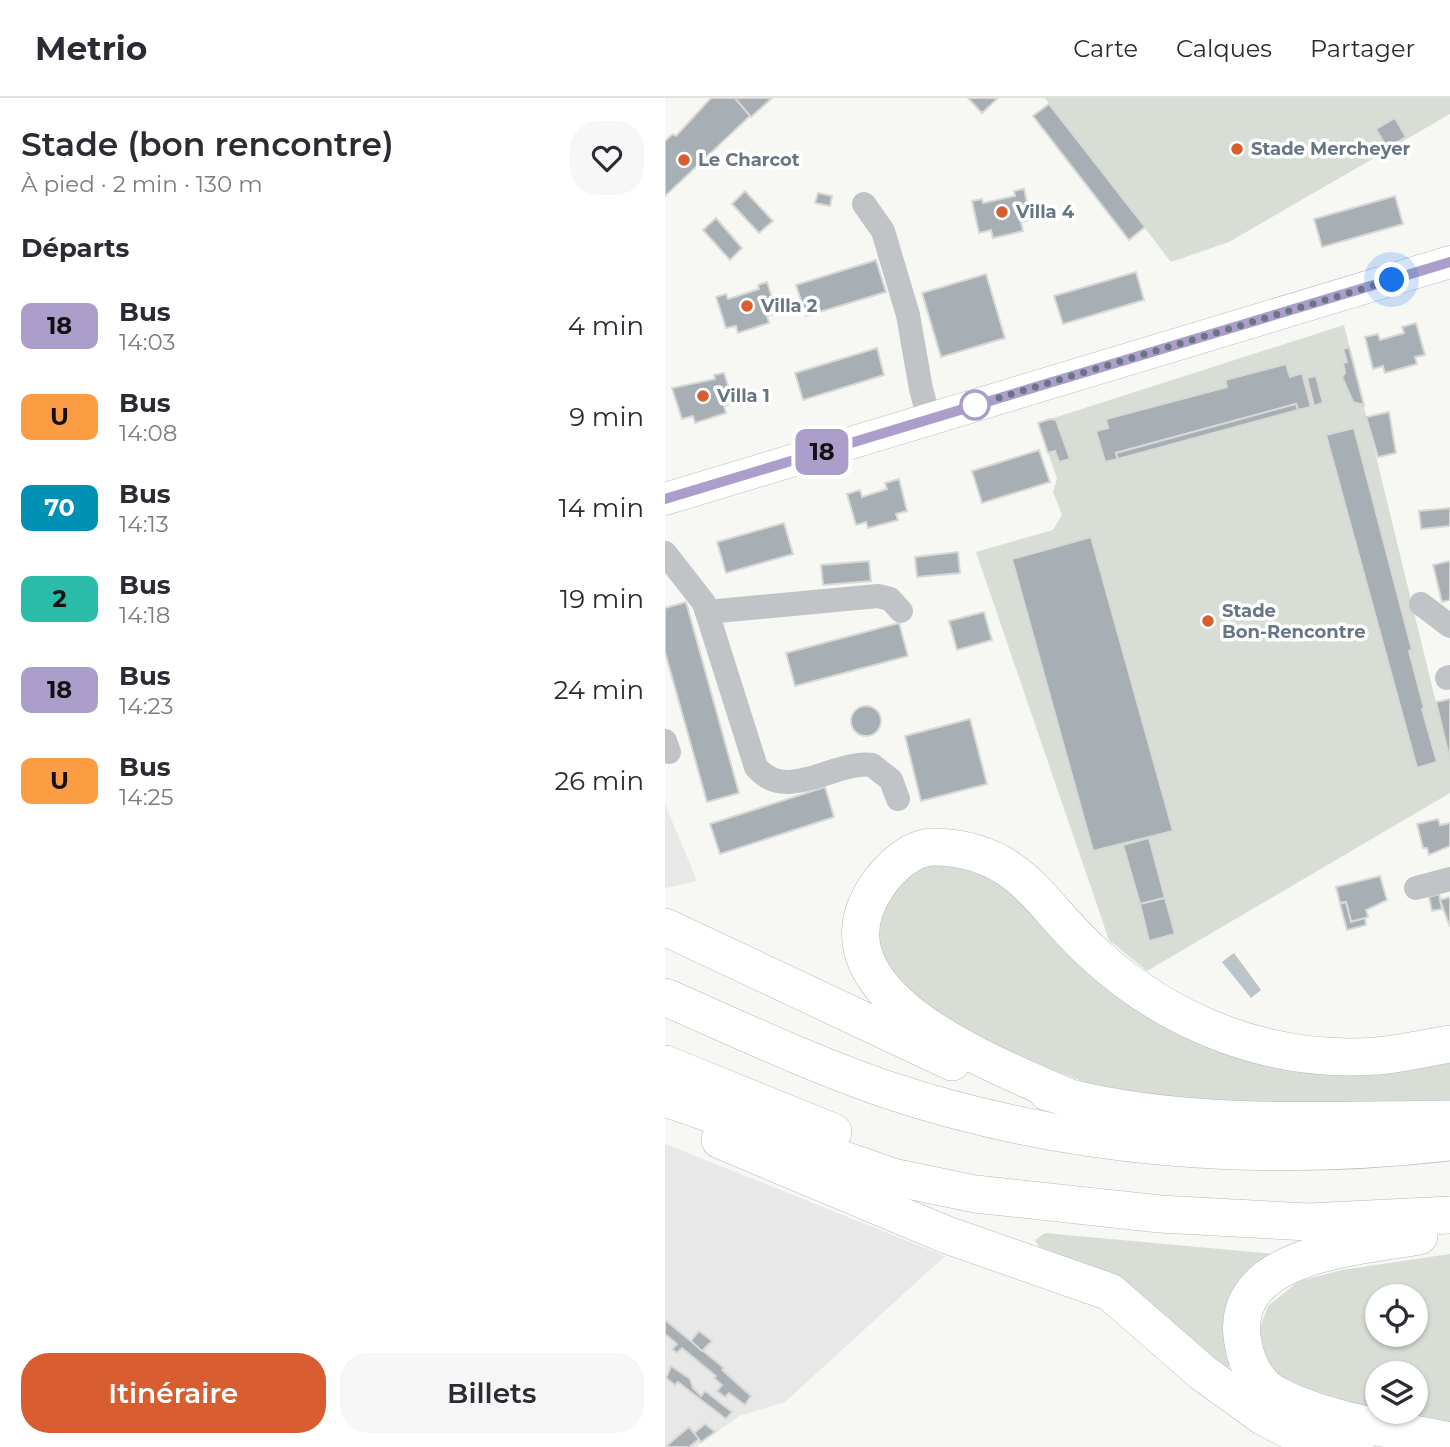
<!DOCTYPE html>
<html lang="fr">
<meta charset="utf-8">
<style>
body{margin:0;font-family:Montserrat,sans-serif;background:#f7f7f7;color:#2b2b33;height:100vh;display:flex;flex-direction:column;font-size:26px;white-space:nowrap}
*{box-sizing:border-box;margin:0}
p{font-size:23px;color:#7c7c81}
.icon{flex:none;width:38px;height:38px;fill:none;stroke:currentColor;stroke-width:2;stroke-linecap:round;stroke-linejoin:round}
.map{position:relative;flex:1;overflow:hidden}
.sheet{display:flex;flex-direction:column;background:#fff;width:665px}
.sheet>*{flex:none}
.badge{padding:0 14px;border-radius:10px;font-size:24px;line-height:46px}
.tools{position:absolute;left:700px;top:1186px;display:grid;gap:14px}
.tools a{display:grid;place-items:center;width:63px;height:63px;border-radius:50%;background:#fff;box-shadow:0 2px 5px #0004;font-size:35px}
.you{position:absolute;width:35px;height:35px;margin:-18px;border:5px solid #fff;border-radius:50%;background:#1a73e8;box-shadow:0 0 0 10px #1a73e833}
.map>.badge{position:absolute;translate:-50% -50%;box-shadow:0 0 0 4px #fff}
h2{padding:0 21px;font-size:26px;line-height:63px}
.round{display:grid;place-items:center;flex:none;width:74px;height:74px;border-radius:28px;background:#f7f7f7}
.overview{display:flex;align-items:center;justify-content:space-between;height:119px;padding:0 21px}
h1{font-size:33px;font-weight:600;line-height:52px}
.cta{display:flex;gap:14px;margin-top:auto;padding:14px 21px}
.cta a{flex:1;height:80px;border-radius:28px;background:#d85e32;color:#fff;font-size:28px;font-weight:600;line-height:80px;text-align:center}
.cta a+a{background:#f7f7f7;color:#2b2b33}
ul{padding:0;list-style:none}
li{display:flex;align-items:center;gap:21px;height:91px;padding:0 21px}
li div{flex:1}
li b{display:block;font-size:26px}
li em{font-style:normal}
li .badge{min-width:77px;font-weight:700;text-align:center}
header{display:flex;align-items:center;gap:42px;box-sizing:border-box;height:98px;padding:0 35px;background:#fff;border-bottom:2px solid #e1e1e2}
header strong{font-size:33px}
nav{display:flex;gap:38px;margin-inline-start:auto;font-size:24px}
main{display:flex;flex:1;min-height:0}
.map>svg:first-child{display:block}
.built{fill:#e7e8e7}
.green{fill:#d8ddd5;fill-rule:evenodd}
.water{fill:#bac4c9}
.building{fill:#a8afb4;stroke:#d8d8d6;stroke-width:2}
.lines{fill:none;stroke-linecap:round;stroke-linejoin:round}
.major-casing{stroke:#b6b9bd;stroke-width:33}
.highway-casing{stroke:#b5b8bb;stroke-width:38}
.minor{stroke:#c0c4c7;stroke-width:24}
.major{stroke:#fff;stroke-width:32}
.highway{stroke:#fff;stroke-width:37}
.line-casing{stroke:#fff;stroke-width:16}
.line{stroke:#ab9ecb;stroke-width:10}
.walk{stroke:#687683;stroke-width:7;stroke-dasharray:0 12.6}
.poi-dot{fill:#d85e32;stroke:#fff;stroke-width:2.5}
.stop-dot{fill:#fff;stroke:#ab9ecb;stroke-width:3.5}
.labels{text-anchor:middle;stroke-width:7;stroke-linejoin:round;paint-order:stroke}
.poi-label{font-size:18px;font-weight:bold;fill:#687683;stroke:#fff;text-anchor:start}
</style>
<header>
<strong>Metrio</strong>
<nav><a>Carte</a><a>Calques</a><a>Partager</a></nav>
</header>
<main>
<section class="sheet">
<div class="overview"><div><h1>Stade (bon rencontre)</h1><p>À pied · 2 min · 130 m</p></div><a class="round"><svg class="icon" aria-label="heart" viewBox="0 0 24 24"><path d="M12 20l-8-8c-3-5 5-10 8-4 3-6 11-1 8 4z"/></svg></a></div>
<h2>Départs</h2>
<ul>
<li><span class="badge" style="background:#ab9ecb;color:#111">18</span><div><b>Bus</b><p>14:03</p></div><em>4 min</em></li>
<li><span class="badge" style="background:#fc9c43;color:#111">U</span><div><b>Bus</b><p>14:08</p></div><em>9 min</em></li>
<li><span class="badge" style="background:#0091b5;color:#fff">70</span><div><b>Bus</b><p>14:13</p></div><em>14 min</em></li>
<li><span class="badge" style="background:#2abca8;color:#111">2</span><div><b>Bus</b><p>14:18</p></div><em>19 min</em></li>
<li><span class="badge" style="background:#ab9ecb;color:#111">18</span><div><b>Bus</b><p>14:23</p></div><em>24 min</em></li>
<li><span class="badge" style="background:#fc9c43;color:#111">U</span><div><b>Bus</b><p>14:25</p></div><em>26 min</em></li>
</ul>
<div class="cta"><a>Itinéraire</a><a>Billets</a></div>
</section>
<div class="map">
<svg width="785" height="1349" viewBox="0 0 785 1349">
<rect width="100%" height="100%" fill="#f7f7f4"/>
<g class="built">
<path d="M 0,706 L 32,783 L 1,790 L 0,790 Z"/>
<path d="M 0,1046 L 280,1158 L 120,1304 L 74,1318 L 31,1349 L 0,1349 Z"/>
</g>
<g class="green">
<path d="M 380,0 L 785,0 L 785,16 L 564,144 L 506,164 Z"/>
<path d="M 679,227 L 785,662 L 785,695 L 482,873 L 444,842 L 311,454 L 388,432 L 397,417 L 388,394 L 392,381 L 373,325 Z"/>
<path d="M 274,763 L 323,773 L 558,951 L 785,957 L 785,1003 L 689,1011 L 541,1008 L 422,985 L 344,955 L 247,902 L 213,852 L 216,804 L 252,768 Z"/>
<path d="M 380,1135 L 621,1157 L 562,1272 L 380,1159 L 370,1142 Z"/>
<path d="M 785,1156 L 785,1337 L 638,1292 L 604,1270 L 592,1237 L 603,1208 L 634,1183 L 677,1172 ZM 712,1199 L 751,1199 L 751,1237 L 712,1237 ZM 712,1276 L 751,1276 L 751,1314 L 712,1314 Z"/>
</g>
<path class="water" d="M 569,855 L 596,892 L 586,900 L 557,864 Z"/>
<g class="building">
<path d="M 46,0 L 70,0 L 86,17 L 0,98 L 0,43 L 8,36 L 11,38 Z"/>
<path d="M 70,0 L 107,0 L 86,19 Z"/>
<path d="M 303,0 L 333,0 L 317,15 Z"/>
<path d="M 384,6 L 480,129 L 464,142 L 368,18 Z"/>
<path d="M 730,20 L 741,39 L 722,50 L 711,31 Z"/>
<path d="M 359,91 L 366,122 L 356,124 L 358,133 L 328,140 L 326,132 L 314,135 L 307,103 L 317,101 L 318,105 L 350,98 L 349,93 Z"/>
<path d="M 80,93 L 108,123 L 94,135 L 67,106 Z"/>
<path d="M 153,95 L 167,98 L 165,108 L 150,105 Z"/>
<path d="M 730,98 L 738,126 L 657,149 L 649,121 Z"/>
<path d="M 51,120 L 77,150 L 65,162 L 38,132 Z"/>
<path d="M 211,162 L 221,194 L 141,218 L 131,187 Z"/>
<path d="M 471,174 L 479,202 L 398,226 L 389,198 Z"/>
<path d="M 321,176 L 340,240 L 276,259 L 257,195 Z"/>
<path d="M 102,184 L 112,215 L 102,218 L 104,225 L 73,235 L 71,228 L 61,230 L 51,199 L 61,196 L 63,201 L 94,191 L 93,187 Z"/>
<path d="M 751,225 L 760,257 L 750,259 L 752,266 L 720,275 L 718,268 L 708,271 L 700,239 L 713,236 L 715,242 L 739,235 L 737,229 Z"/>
<path d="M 684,249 L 699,307 L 688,304 L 677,279 L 680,275 L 678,265 L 682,264 L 678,251 Z"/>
<path d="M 212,250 L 219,277 L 138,302 L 130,275 Z"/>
<path d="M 621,266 L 625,279 L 637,275 L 646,309 L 633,312 L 631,306 L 451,355 L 453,361 L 440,364 L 431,333 L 443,330 L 441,321 L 562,289 L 560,282 Z"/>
<path d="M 59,275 L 69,305 L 59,308 L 61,315 L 30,325 L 28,318 L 17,321 L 7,290 L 50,281 L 49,277 Z"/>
<path d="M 651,278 L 658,305 L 649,308 L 642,280 Z"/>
<path d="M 631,306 L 633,312 L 453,361 L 451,355 Z"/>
<path d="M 724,314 L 731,355 L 713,359 L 701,319 Z"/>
<path d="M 385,321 L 391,322 L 405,361 L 394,364 L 390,353 L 383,355 L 373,325 Z"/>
<path d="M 689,330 L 747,552 L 744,553 L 759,610 L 757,611 L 772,664 L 752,670 L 661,337 Z"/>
<path d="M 374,352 L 385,384 L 317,405 L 307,373 Z"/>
<path d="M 234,381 L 242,413 L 231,416 L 233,422 L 203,430 L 201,424 L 191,427 L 182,396 L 195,392 L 197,399 L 222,391 L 220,385 Z"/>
<path d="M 785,410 L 785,428 L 756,431 L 754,413 Z"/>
<path d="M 119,425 L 128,456 L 61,475 L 52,444 Z"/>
<path d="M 426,439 L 508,733 L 428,753 L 347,461 Z"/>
<path d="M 293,454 L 295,475 L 252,479 L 250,459 Z"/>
<path d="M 204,463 L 206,483 L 158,487 L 156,467 Z"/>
<path d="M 785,463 L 785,502 L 777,504 L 768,467 Z"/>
<path d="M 21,504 L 74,695 L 42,704 L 0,554 L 0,510 Z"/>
<path d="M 319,514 L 327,542 L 292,552 L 284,523 Z"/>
<path d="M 234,525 L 243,558 L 130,588 L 121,555 Z"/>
<path d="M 785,601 L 785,662 L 771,604 Z"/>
<circle cx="201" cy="623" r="15"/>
<path d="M 305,621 L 322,686 L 256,703 L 240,638 Z"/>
<path d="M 160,689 L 169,719 L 55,756 L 45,726 Z"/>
<path d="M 773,721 L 775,727 L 785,725 L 785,748 L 764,757 L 762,750 L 758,750 L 752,726 Z"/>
<path d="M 484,740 L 500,800 L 475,806 L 458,747 Z"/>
<path d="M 715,778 L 722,802 L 701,812 L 703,819 L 686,824 L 681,804 L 675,805 L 671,789 Z"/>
<path d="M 774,796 L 777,811 L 767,813 L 764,799 Z"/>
<path d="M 785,799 L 785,829 L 775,802 Z"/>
<path d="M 500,800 L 510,836 L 484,843 L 475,806 Z"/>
<path d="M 681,804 L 686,824 L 700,820 L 701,827 L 682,832 L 675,806 Z"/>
<path d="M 0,1222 L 59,1270 L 57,1272 L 86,1298 L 80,1307 L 64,1295 L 60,1299 L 52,1293 L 57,1287 L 49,1280 L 51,1278 L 17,1250 L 12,1255 L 7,1251 L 12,1246 L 0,1236 Z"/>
<path d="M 34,1233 L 47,1243 L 37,1253 L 26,1243 Z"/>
<path d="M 6,1268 L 25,1281 L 28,1290 L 36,1298 L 40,1293 L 67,1314 L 61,1321 L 13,1284 L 10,1287 L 1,1280 Z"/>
<path d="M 40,1326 L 50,1334 L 36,1344 L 29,1335 Z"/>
<path d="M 24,1329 L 34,1341 L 24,1349 L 0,1349 Z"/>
</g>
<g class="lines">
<defs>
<path id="major" d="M 0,401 L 785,164"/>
<g id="highway">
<path d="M 0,829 L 287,964"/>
<path d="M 0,899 C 73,931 145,965 220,991 C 402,1052 595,1066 785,1044"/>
<path d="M 0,966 L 168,1034"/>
<path d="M 382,994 C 512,1031 652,1022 785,1021"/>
<path d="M 0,1000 L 228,1079 L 310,1096 L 495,1116 L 643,1124 L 785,1117"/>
<path d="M 407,1001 C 334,968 138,897 212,788 C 225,769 247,748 271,749 C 356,752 373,805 427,854 C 504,926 607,966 712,958 C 736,956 761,950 785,946"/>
<path d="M 55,1042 L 282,1137 L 445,1194 L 538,1275 L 599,1319 L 624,1332 L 691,1349"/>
<path d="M 754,1138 C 694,1149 561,1155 578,1245 C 582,1267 591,1286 611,1297 C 663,1324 728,1331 785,1343"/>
</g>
</defs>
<use href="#major" class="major-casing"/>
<use href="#highway" class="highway-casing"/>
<g class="minor">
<path d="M 199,106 L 218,133 L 243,217 L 256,291 L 264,320"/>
<path d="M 0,455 L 39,505 L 91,669 C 121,706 170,662 207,667 L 226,682 L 233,701"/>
<path d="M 756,506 L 785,528"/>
<path d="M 42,514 L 213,498 L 225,501 L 236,513"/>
<path d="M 782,580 L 785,579"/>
<path d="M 0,643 L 4,654"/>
<path d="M 751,790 L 785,781"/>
</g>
<use href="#major" class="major"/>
<use href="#highway" class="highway"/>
</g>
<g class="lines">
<defs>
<path id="line" d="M 0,401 L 785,164"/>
</defs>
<use href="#line" class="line-casing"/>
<use href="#line" class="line"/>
<path class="walk" d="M 310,307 L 727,182"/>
</g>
<g class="poi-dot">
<circle cx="572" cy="51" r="7"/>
<circle cx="19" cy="62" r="7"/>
<circle cx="337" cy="114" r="7"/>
<circle cx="82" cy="208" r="7"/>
<circle cx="38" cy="298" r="7"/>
<circle cx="543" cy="523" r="7"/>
</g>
<circle class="stop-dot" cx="310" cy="307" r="14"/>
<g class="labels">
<g class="poi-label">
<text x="586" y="57">Stade Mercheyer</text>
<text x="33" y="68">Le Charcot</text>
<text x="351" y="120">Villa 4</text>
<text x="96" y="214">Villa 2</text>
<text x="52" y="304">Villa 1</text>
<text x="557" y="519">Stade<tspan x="557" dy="21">Bon-Rencontre</tspan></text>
</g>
</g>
</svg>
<div class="tools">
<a><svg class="icon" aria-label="locate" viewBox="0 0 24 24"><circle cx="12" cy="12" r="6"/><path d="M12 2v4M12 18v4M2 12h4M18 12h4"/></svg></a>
<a><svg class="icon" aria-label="layers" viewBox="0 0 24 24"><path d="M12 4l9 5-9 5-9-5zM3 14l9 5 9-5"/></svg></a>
</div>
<div class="you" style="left:727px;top:182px"></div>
<b class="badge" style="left:157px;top:354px;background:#ab9ecb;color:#111">18</b>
</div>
</main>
